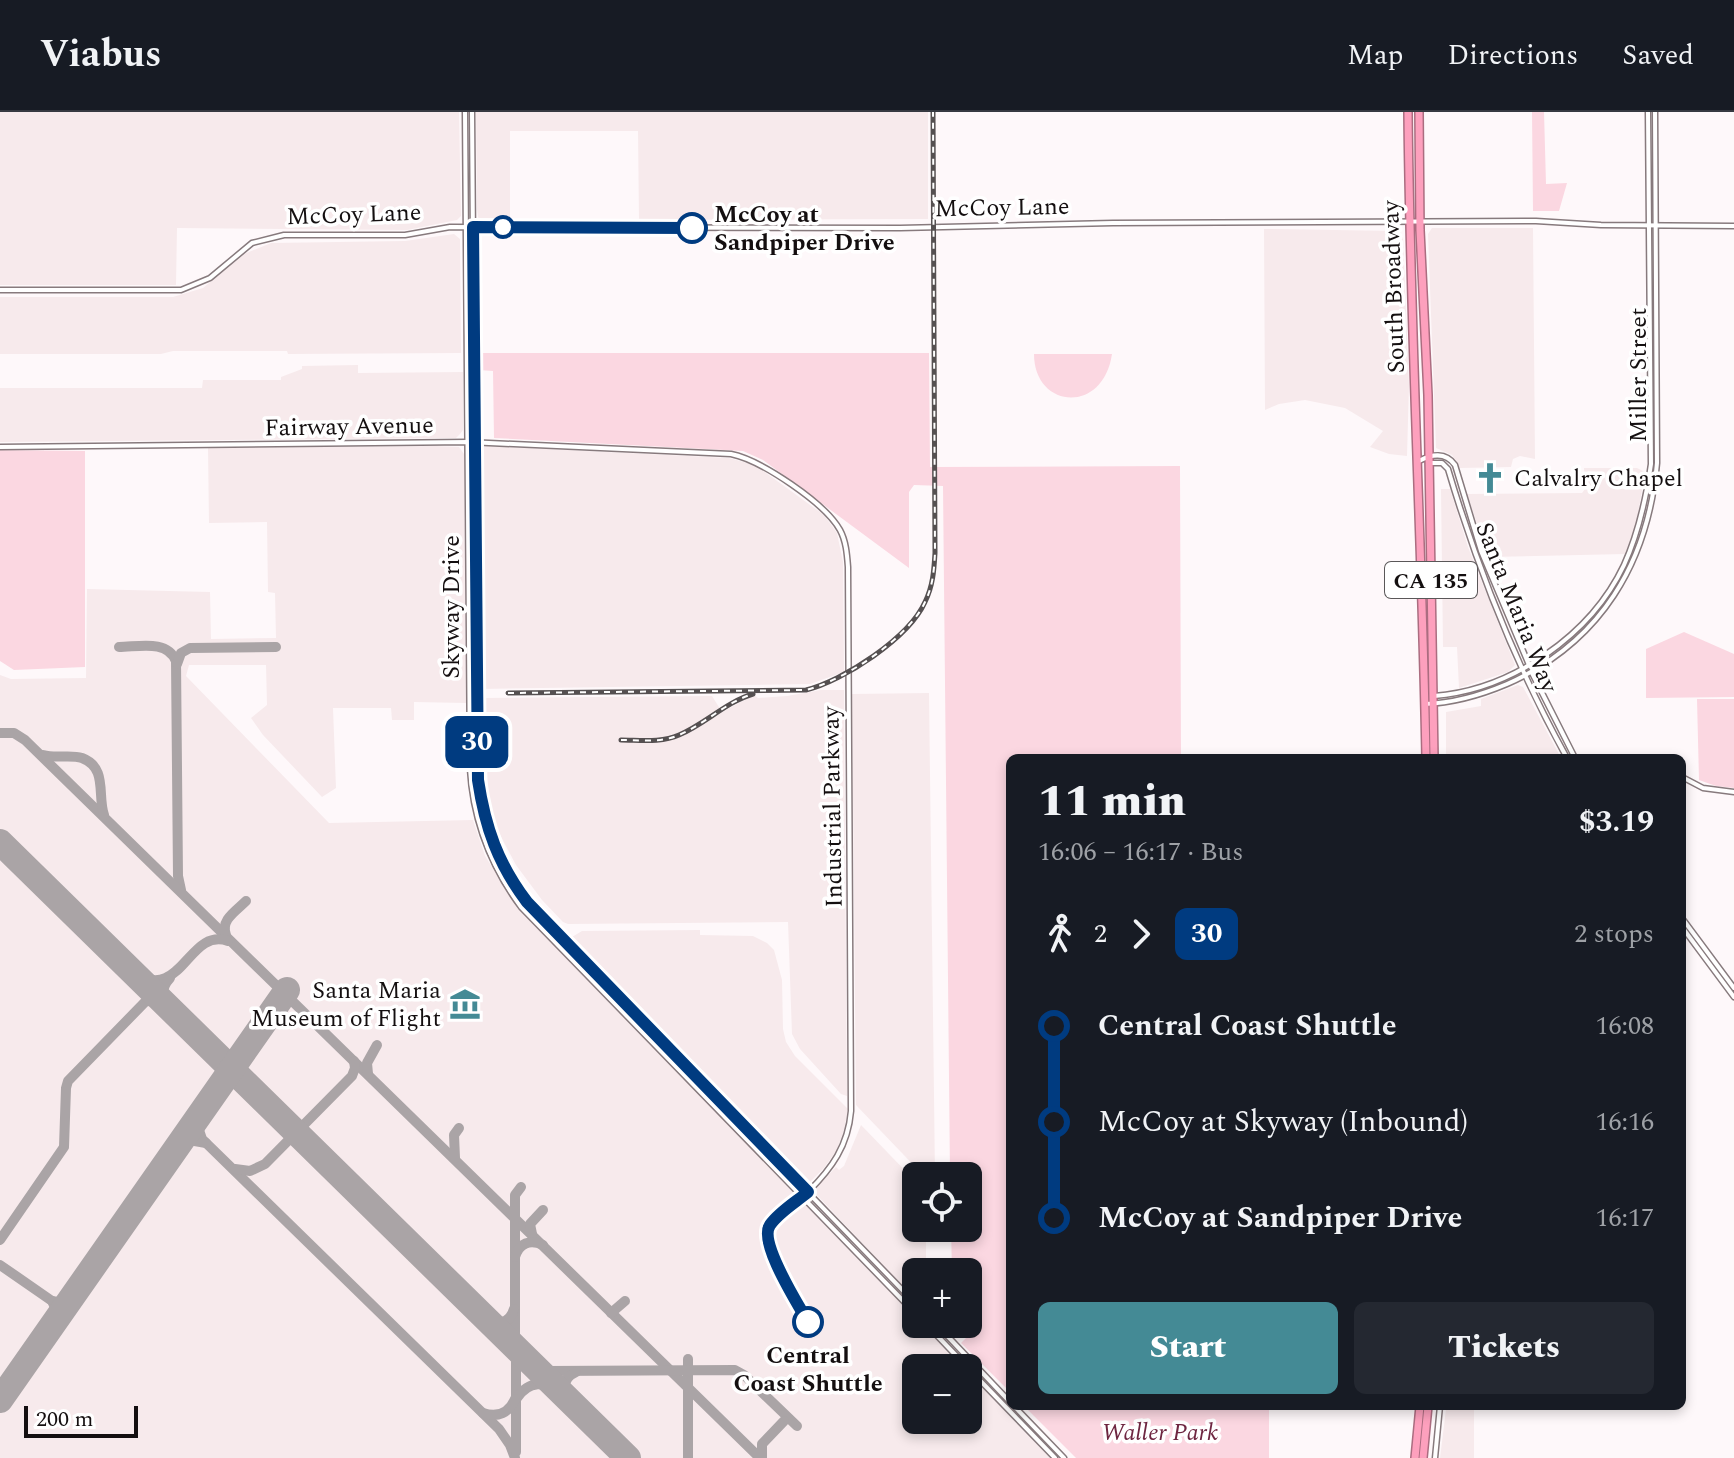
<!DOCTYPE html>
<meta charset="utf-8">
<style>
body{margin:0;font-family:Spectral,serif;background:#242831;color:#f1f3f6;height:100vh;display:flex;flex-direction:column;font-size:30px;white-space:nowrap}
*{box-sizing:border-box;margin:0}
p{font-size:26px;color:#9ea1a6}
.icon{flex:none;width:44px;height:44px;fill:none;stroke:currentColor;stroke-width:2;stroke-linecap:round;stroke-linejoin:round}
.map{position:relative;flex:1;overflow:hidden}
.details{position:absolute;left:1006px;top:642px;width:680px;height:656px;display:flex;flex-direction:column;background:#171b24;border-radius:12px;box-shadow:0 4px 12px #0003}
.details>*{flex:none}
.badge{padding:0 16px;border-radius:12px;font-size:28px;line-height:52px}
.controls{position:absolute;left:902px;top:1050px;display:grid;gap:16px}
.controls a{display:grid;place-items:center;width:80px;height:80px;border-radius:12px;background:#171b24;box-shadow:0 4px 12px #0003;font-size:40px}
.scale{position:absolute;left:24px;bottom:20px;width:114px;box-sizing:border-box;padding-left:8px;border:4px solid #140f10;border-top:0;font-size:22px;line-height:28px;white-space:nowrap;color:#140f10;-webkit-text-stroke:6px #fff;paint-order:stroke}
.map>.badge{position:absolute;translate:-50% -50%;box-shadow:0 0 0 4px #fff}
.legs{display:flex;align-items:center;gap:12px;height:88px;padding:0 32px;font-size:26px}
.legs p{margin-inline-start:auto}
.head{display:flex;align-items:center;justify-content:space-between;height:136px;padding:0 32px}
h1{font-size:44px;font-weight:800;line-height:60px}
.action{display:flex;gap:16px;margin-top:auto;padding:16px 32px}
.action a{flex:1;height:92px;border-radius:12px;background:#448a95;color:#fff;font-size:32px;font-weight:800;line-height:92px;text-align:center}
.action a+a{background:#242831;color:#f1f3f6}
ul{padding:0 32px;list-style:none}
li{display:flex;align-items:center;gap:28px;height:96px;font-size:30px}
li i{display:grid;place-items:center;width:12px;height:100%;margin:0 10px;background:currentColor}
li i::after{content:'';width:20px;height:20px;margin:-10px;border:6px solid;border-radius:50%;background:#171b24}
li p{margin-inline-start:auto}
li:first-child i{background:linear-gradient(#0000 50%,currentColor 0)}
li:last-child i{background:linear-gradient(currentColor 50%,#0000 0)}
header{display:flex;align-items:center;gap:48px;box-sizing:border-box;height:112px;padding:0 40px;background:#171b24;border-bottom:2px solid #363941}
header strong{font-size:38px}
nav{display:flex;gap:44px;margin-inline-start:auto;font-size:28px}
.map>svg:first-child{display:block}
.built{fill:#f7eaec}
.green{fill:#fbd7e1}
.lines{fill:none;stroke-linecap:round;stroke-linejoin:round}
.taxiway{stroke:#aaa4a6;stroke-width:10}
.runway{stroke:#aaa4a6;stroke-width:26}
.secondary-casing{stroke:#877a7d;stroke-width:7}
.highway-casing{stroke:#ab6d80;stroke-width:10}
.secondary{stroke:#fff;stroke-width:4}
.highway{stroke:#fda0bd;stroke-width:7}
.rail-casing{stroke:#555051;stroke-width:5}
.rail{stroke:#fff;stroke-width:2;stroke-dasharray:6;stroke-linecap:butt}
.line-1-casing{stroke:#fff;stroke-width:18}
.line-1{stroke:#003b80;stroke-width:12}
.stop-1-dot{fill:#fff;stroke:#003b80;stroke-width:4}
.labels{text-anchor:middle;stroke-width:7;stroke-linejoin:round;paint-order:stroke}
.shield{fill:#fff;stroke:#5a5758;stroke-width:2}
.shield-label{font-size:22px;font-weight:bold;fill:#140f10}
.street-label{font-size:24px;fill:#140f10;stroke:#fff}
.stop-label{font-size:24px;font-weight:bold;fill:#140f10;stroke:#fff;text-anchor:start}
.poi-label{font-size:24px;fill:#140f10;stroke:#fff;text-anchor:start}
.park-label{font-size:24px;font-style:italic;fill:#6e2641;stroke:#fff}
</style>
<header>
<strong>Viabus</strong>
<nav><a>Map</a><a>Directions</a><a>Saved</a></nav>
</header>
<div class="map">
<svg width="1734" height="1346" viewBox="0 0 1734 1346">
<rect width="100%" height="100%" fill="#fef8fa"/>
<g class="built">
<path d="M 0,0 L 459,0 L 461,104 L 457,108 L 407,118 L 177,116 L 176,173 L 0,173 Z"/>
<path d="M 476,0 L 928,0 L 928,107 L 639,108 L 638,19 L 510,19 L 510,109 L 481,109 L 478,105 L 477,97 Z"/>
<path d="M 1432,116 L 1533,116 L 1535,347 L 1520,344 L 1513,347 L 1511,355 L 1460,356 L 1452,343 L 1436,336 L 1428,122 Z"/>
<path d="M 1264,117 L 1399,119 L 1403,124 L 1409,273 L 1407,344 L 1389,342 L 1370,335 L 1383,319 L 1345,296 L 1305,288 L 1279,292 L 1265,298 Z"/>
<path d="M 454,122 L 460,127 L 461,241 L 288,242 L 287,239 L 173,239 L 161,242 L 0,242 L 0,185 L 173,185 L 203,176 L 244,142 L 271,131 L 405,129 Z"/>
<path d="M 358,253 L 358,261 L 463,260 L 463,318 L 460,322 L 456,326 L 438,326 L 0,330 L 0,276 L 202,276 L 203,268 L 281,268 L 281,265 L 302,257 L 302,254 Z"/>
<path d="M 436,334 L 459,335 L 464,342 L 466,591 L 414,590 L 414,608 L 392,608 L 391,596 L 333,596 L 336,676 L 322,685 L 263,623 L 251,606 L 267,593 L 266,553 L 189,553 L 186,564 L 329,711 L 473,708 L 485,744 L 522,801 L 916,1207 L 916,1212 L 921,1212 L 963,1256 L 916,1256 L 916,1308 L 968,1308 L 968,1261 L 1050,1346 L 0,1346 L 0,563 L 11,567 L 86,566 L 87,477 L 210,480 L 211,527 L 276,526 L 275,481 L 268,480 L 267,410 L 209,411 L 208,336 Z"/>
<path d="M 486,334 L 729,346 L 755,353 L 824,403 L 837,421 L 843,450 L 844,560 L 810,572 L 480,577 L 478,343 L 480,337 Z"/>
<path d="M 1584,356 L 1637,356 L 1645,360 L 1636,414 L 1625,442 L 1488,445 L 1467,382 L 1582,381 L 1585,377 Z"/>
<path d="M 1441,377 L 1450,377 L 1468,435 L 1515,553 L 1508,560 L 1459,576 L 1457,535 L 1443,535 Z"/>
<path d="M 1518,573 L 1523,575 L 1561,646 L 1446,646 L 1446,600 L 1481,594 L 1481,587 Z"/>
<path d="M 821,578 L 844,578 L 847,984 L 841,982 L 800,937 L 792,922 L 788,810 L 568,812 L 563,810 L 542,788 L 516,753 L 498,719 L 489,697 L 484,586 L 712,584 L 722,600 L 754,583 L 758,586 L 787,584 Z"/>
<path d="M 929,581 L 935,1063 L 924,1064 L 856,993 L 852,582 Z"/>
<path d="M 700,818 L 700,823 L 753,824 L 767,831 L 774,838 L 782,868 L 783,917 L 786,930 L 795,944 L 848,997 L 844,1018 L 837,1038 L 824,1056 L 810,1070 L 801,1069 L 567,828 L 582,819 Z"/>
<path d="M 861,1013 L 916,1070 L 916,1116 L 926,1116 L 926,1160 L 916,1160 L 916,1188 L 815,1081 L 817,1075 L 836,1055 L 839,1058 L 844,1054 Z"/>
<path d="M 1449,1295 L 1474,1295 L 1474,1346 L 1440,1346 L 1446,1297 Z"/>
</g>
<g class="green">
<path d="M 1532,0 L 1544,0 L 1546,72 L 1567,71 L 1559,99 L 1533,99 Z"/>
<path d="M 479,241 L 929,241 L 930,355 L 1180,354 L 1181,646 L 1010,646 L 1010,1280 L 961,1231 L 981,1211 L 979,1202 L 968,1191 L 968,1160 L 952,1160 L 951,1116 L 968,1116 L 968,1064 L 950,1064 L 943,374 L 914,373 L 909,380 L 909,456 L 763,348 L 743,339 L 494,326 L 493,259 L 479,258 Z"/>
<path d="M 1034,242 L 1112,242 C 1103,303 1034,297 1034,242 Z"/>
<path d="M 0,338 L 85,339 L 85,555 L 14,558 L 0,549 Z"/>
<path d="M 1684,520 L 1734,542 L 1734,585 L 1646,586 L 1646,537 Z"/>
<path d="M 1697,587 L 1734,587 L 1734,676 L 1716,674 L 1699,668 Z"/>
<path d="M 1024,1294 L 1269,1294 L 1269,1346 L 1076,1346 Z"/>
</g>
<g class="lines">
<g class="taxiway">
<path d="M 119,535 C 138,535 167,527 176,549 L 178,764 L 181,778"/>
<path d="M 177,552 L 181,541 L 190,536 L 276,535"/>
<path d="M 0,621 L 14,621 L 25,628 L 760,1346"/>
<path d="M 43,643 C 56,647 70,642 82,646 C 108,656 97,683 104,703"/>
<path d="M 226,823 C 220,808 236,799 246,789"/>
<path d="M 132,860 C 183,893 187,815 228,829"/>
<path d="M 170,866 C 158,879 163,889 173,900"/>
<path d="M 368,962 L 367,951 L 377,933"/>
<path d="M 202,999 L 197,1012 L 202,1027 L 499,1317 L 510,1333 L 515,1346"/>
<path d="M 174,1040 L 189,1028 L 206,1031"/>
<path d="M 455,1046 L 454,1023 L 459,1016"/>
<path d="M 235,1057 L 250,1059 L 265,1052 L 352,964 L 355,956 L 354,949"/>
<path d="M 521,1075 L 515,1083 L 515,1223 L 516,1233 L 522,1242"/>
<path d="M 532,1122 L 530,1112 L 543,1098"/>
<path d="M 0,1128 L 64,1035 L 66,976 L 68,969 L 145,890 L 155,887 L 167,894"/>
<path d="M 515,1145 C 519,1131 530,1127 543,1133"/>
<path d="M 0,1153 L 52,1189 L 57,1199 L 55,1209"/>
<path d="M 52,1189 L 63,1191 L 71,1185"/>
<path d="M 611,1201 L 625,1189"/>
<path d="M 483,1204 C 495,1213 509,1214 514,1197"/>
<path d="M 504,1225 L 516,1241 L 516,1340"/>
<path d="M 688,1247 L 688,1346"/>
<path d="M 533,1252 L 548,1259 L 735,1258 L 744,1263 L 797,1314"/>
<path d="M 517,1286 C 529,1268 545,1269 562,1281"/>
<path d="M 575,1293 C 564,1281 559,1268 576,1260"/>
<path d="M 483,1301 C 498,1306 509,1301 515,1287"/>
<path d="M 762,1346 L 762,1332 L 784,1309"/>
</g>
<g class="runway">
<path d="M 0,730 L 628,1346"/>
<path d="M 0,1288 L 287,878"/>
</g>
<defs>
<g id="secondary">
<path d="M 465,0 L 470,657 C 473,709 490,753 521,795 L 916,1202"/>
<path d="M 472,0 L 477,652 C 479,704 495,749 527,790 L 916,1192"/>
<path d="M 0,178 L 181,178 L 210,166 L 252,131 L 284,123 L 405,123 L 450,115 L 900,116 L 1113,111 L 1536,109 L 1601,113 L 1734,114"/>
<path d="M 0,335 L 468,330 L 731,342 C 761,348 825,391 840,418 C 846,429 847,442 848,455 L 851,999 C 848,1034 832,1056 808,1080"/>
<path d="M 1419,349 C 1432,342 1446,340 1455,353 L 1481,439 L 1529,553"/>
<path d="M 1430,351 L 1442,351 L 1448,357 C 1478,458 1516,554 1567,646"/>
<path d="M 1532,561 L 1575,646"/>
<path d="M 1434,584 C 1512,578 1591,523 1624,453 C 1639,420 1646,387 1651,352 L 1648,0"/>
<path d="M 1425,592 C 1453,591 1481,583 1507,572 C 1601,530 1648,451 1657,351 L 1655,0"/>
<path d="M 1682,665 L 1703,676 L 1734,680"/>
<path d="M 1682,806 L 1734,876"/>
<path d="M 1682,815 L 1734,885"/>
<path d="M 926,1212 L 968,1256"/>
<path d="M 936,1212 L 1010,1290"/>
<path d="M 968,1256 L 1055,1346"/>
<path d="M 1014,1294 L 1064,1346"/>
<path d="M 1435,1346 L 1440,1294"/>
</g>
<g id="highway">
<path d="M 1408,0 C 1410,215 1422,431 1426,646"/>
<path d="M 1419,0 L 1420,118 L 1428,283 L 1434,646"/>
<path d="M 1415,1346 L 1420,1294"/>
<path d="M 1423,1346 L 1428,1294"/>
</g>
</defs>
<use href="#secondary" class="secondary-casing"/>
<use href="#highway" class="highway-casing"/>
<use href="#secondary" class="secondary"/>
<use href="#highway" class="highway"/>
<defs>
<g id="rail">
<path d="M 508,581 L 806,578 C 843,569 909,526 925,490 C 933,474 934,458 935,441 L 933,0"/>
<path d="M 621,628 C 640,628 661,631 679,623 C 705,612 726,590 753,582"/>
</g>
</defs>
<use href="#rail" class="rail-casing"/>
<use href="#rail" class="rail"/>
</g>
<g class="lines">
<defs>
<path id="line-1" d="M 692,116 L 473,115 L 478,668 C 485,715 498,752 527,790 L 808,1080 C 796,1090 779,1100 770,1113 C 758,1130 798,1192 808,1210"/>
</defs>
<use href="#line-1" class="line-1-casing"/>
<use href="#line-1" class="line-1"/>
</g>
<defs>
<symbol id="church-bare" viewBox="-9 -9 18 18"><path d="M-1.2-6h2.4v3.5h3.3v2.4h-3.3V6h-2.4V-.1h-3.3v-2.4h3.3Z" fill="#448a95" stroke="#fff" stroke-width="2.5" paint-order="stroke"/></symbol>
<symbol id="museum-bare" viewBox="-9 -9 18 18"><path d="M0-6L6-3V-2H-6V-3ZM-5-1h2V3h-2ZM-1-1h2V3h-2ZM3-1h2V3H3ZM-6 4H6V6H-6Z" fill="#448a95" stroke="#fff" stroke-width="2.5" paint-order="stroke"/></symbol>
</defs>
<g fill-rule="evenodd">
<use href="#church-bare" x="1468" y="344" width="44" height="44"/>
<use href="#museum-bare" x="443" y="870" width="44" height="44"/>
</g>
<g class="stop-1-dot">
<circle cx="503" cy="115" r="10"/>
<circle cx="692" cy="116" r="14"/>
<circle cx="808" cy="1210" r="14"/>
</g>
<g class="labels">
<rect class="shield" x="1385" y="450" width="92" height="36" rx="6"/>
<g class="shield-label">
<text x="1431" y="476">CA 135</text>
</g>
<g class="street-label">
<text transform="translate(1002 95) rotate(-1)" y="8">McCoy Lane</text>
<text transform="translate(354 102) rotate(-2)" y="8">McCoy Lane</text>
<text transform="translate(1393 175) rotate(-92)" y="8">South Broadway</text>
<text transform="translate(1638 263) rotate(-90)" y="8">Miller Street</text>
<text transform="translate(349 314) rotate(-1)" y="8">Fairway Avenue</text>
<text transform="translate(451 495) rotate(-90)" y="8">Skyway Drive</text>
<text transform="translate(1517 495) rotate(68)" y="8">Santa Maria Way</text>
<text transform="translate(832 695) rotate(-91)" y="8">Industrial Parkway</text>
</g>
<g class="stop-label">
<text x="714" y="110">McCoy at<tspan x="714" dy="28">Sandpiper Drive</tspan></text>
<text x="808" y="1251" text-anchor="middle">Central<tspan x="808" dy="28">Coast Shuttle</tspan></text>
</g>
<g class="poi-label">
<text x="1514" y="374">Calvalry Chapel</text>
<text x="441" y="886" text-anchor="end">Santa Maria<tspan x="441" dy="28">Museum of Flight</tspan></text>
</g>
<g class="park-label">
<text x="1160" y="1328">Waller Park</text>
</g>
</g>
</svg>
<div class="controls">
<a><svg class="icon" aria-label="locate" viewBox="0 0 24 24"><circle cx="12" cy="12" r="6"/><path d="M12 2v4M12 18v4M2 12h4M18 12h4"/></svg></a>
<a>+</a>
<a>−</a>
</div>
<div class="scale">200 m</div>
<b class="badge" style="left:477px;top:630px;background:#003b80;color:#fff">30</b>
<section class="details">
<div class="head"><div><h1>11 min</h1><p>16:06 – 16:17 · Bus</p></div><b>$3.19</b></div>
<div class="legs"><svg class="icon" aria-label="walk" viewBox="0 0 24 24"><circle cx="13" cy="4" r="2"/><path d="M13 8l-2 6 4 7M11 14l-3 7M7 12l3-4h3l4 4"/></svg>2<svg class="icon" aria-label="forward" viewBox="0 0 24 24"><path d="M9 5l7 7-7 7"/></svg><b class="badge" style="background:#003b80;color:#fff">30</b><p>2 stops</p></div>
<ul>
<li><i style="color:#003b80"></i><b>Central Coast Shuttle</b><p>16:08</p></li>
<li><i style="color:#003b80"></i><span>McCoy at Skyway (Inbound)</span><p>16:16</p></li>
<li><i style="color:#003b80"></i><b>McCoy at Sandpiper Drive</b><p>16:17</p></li>
</ul>
<div class="action"><a>Start</a><a>Tickets</a></div>
</section>
</div>
